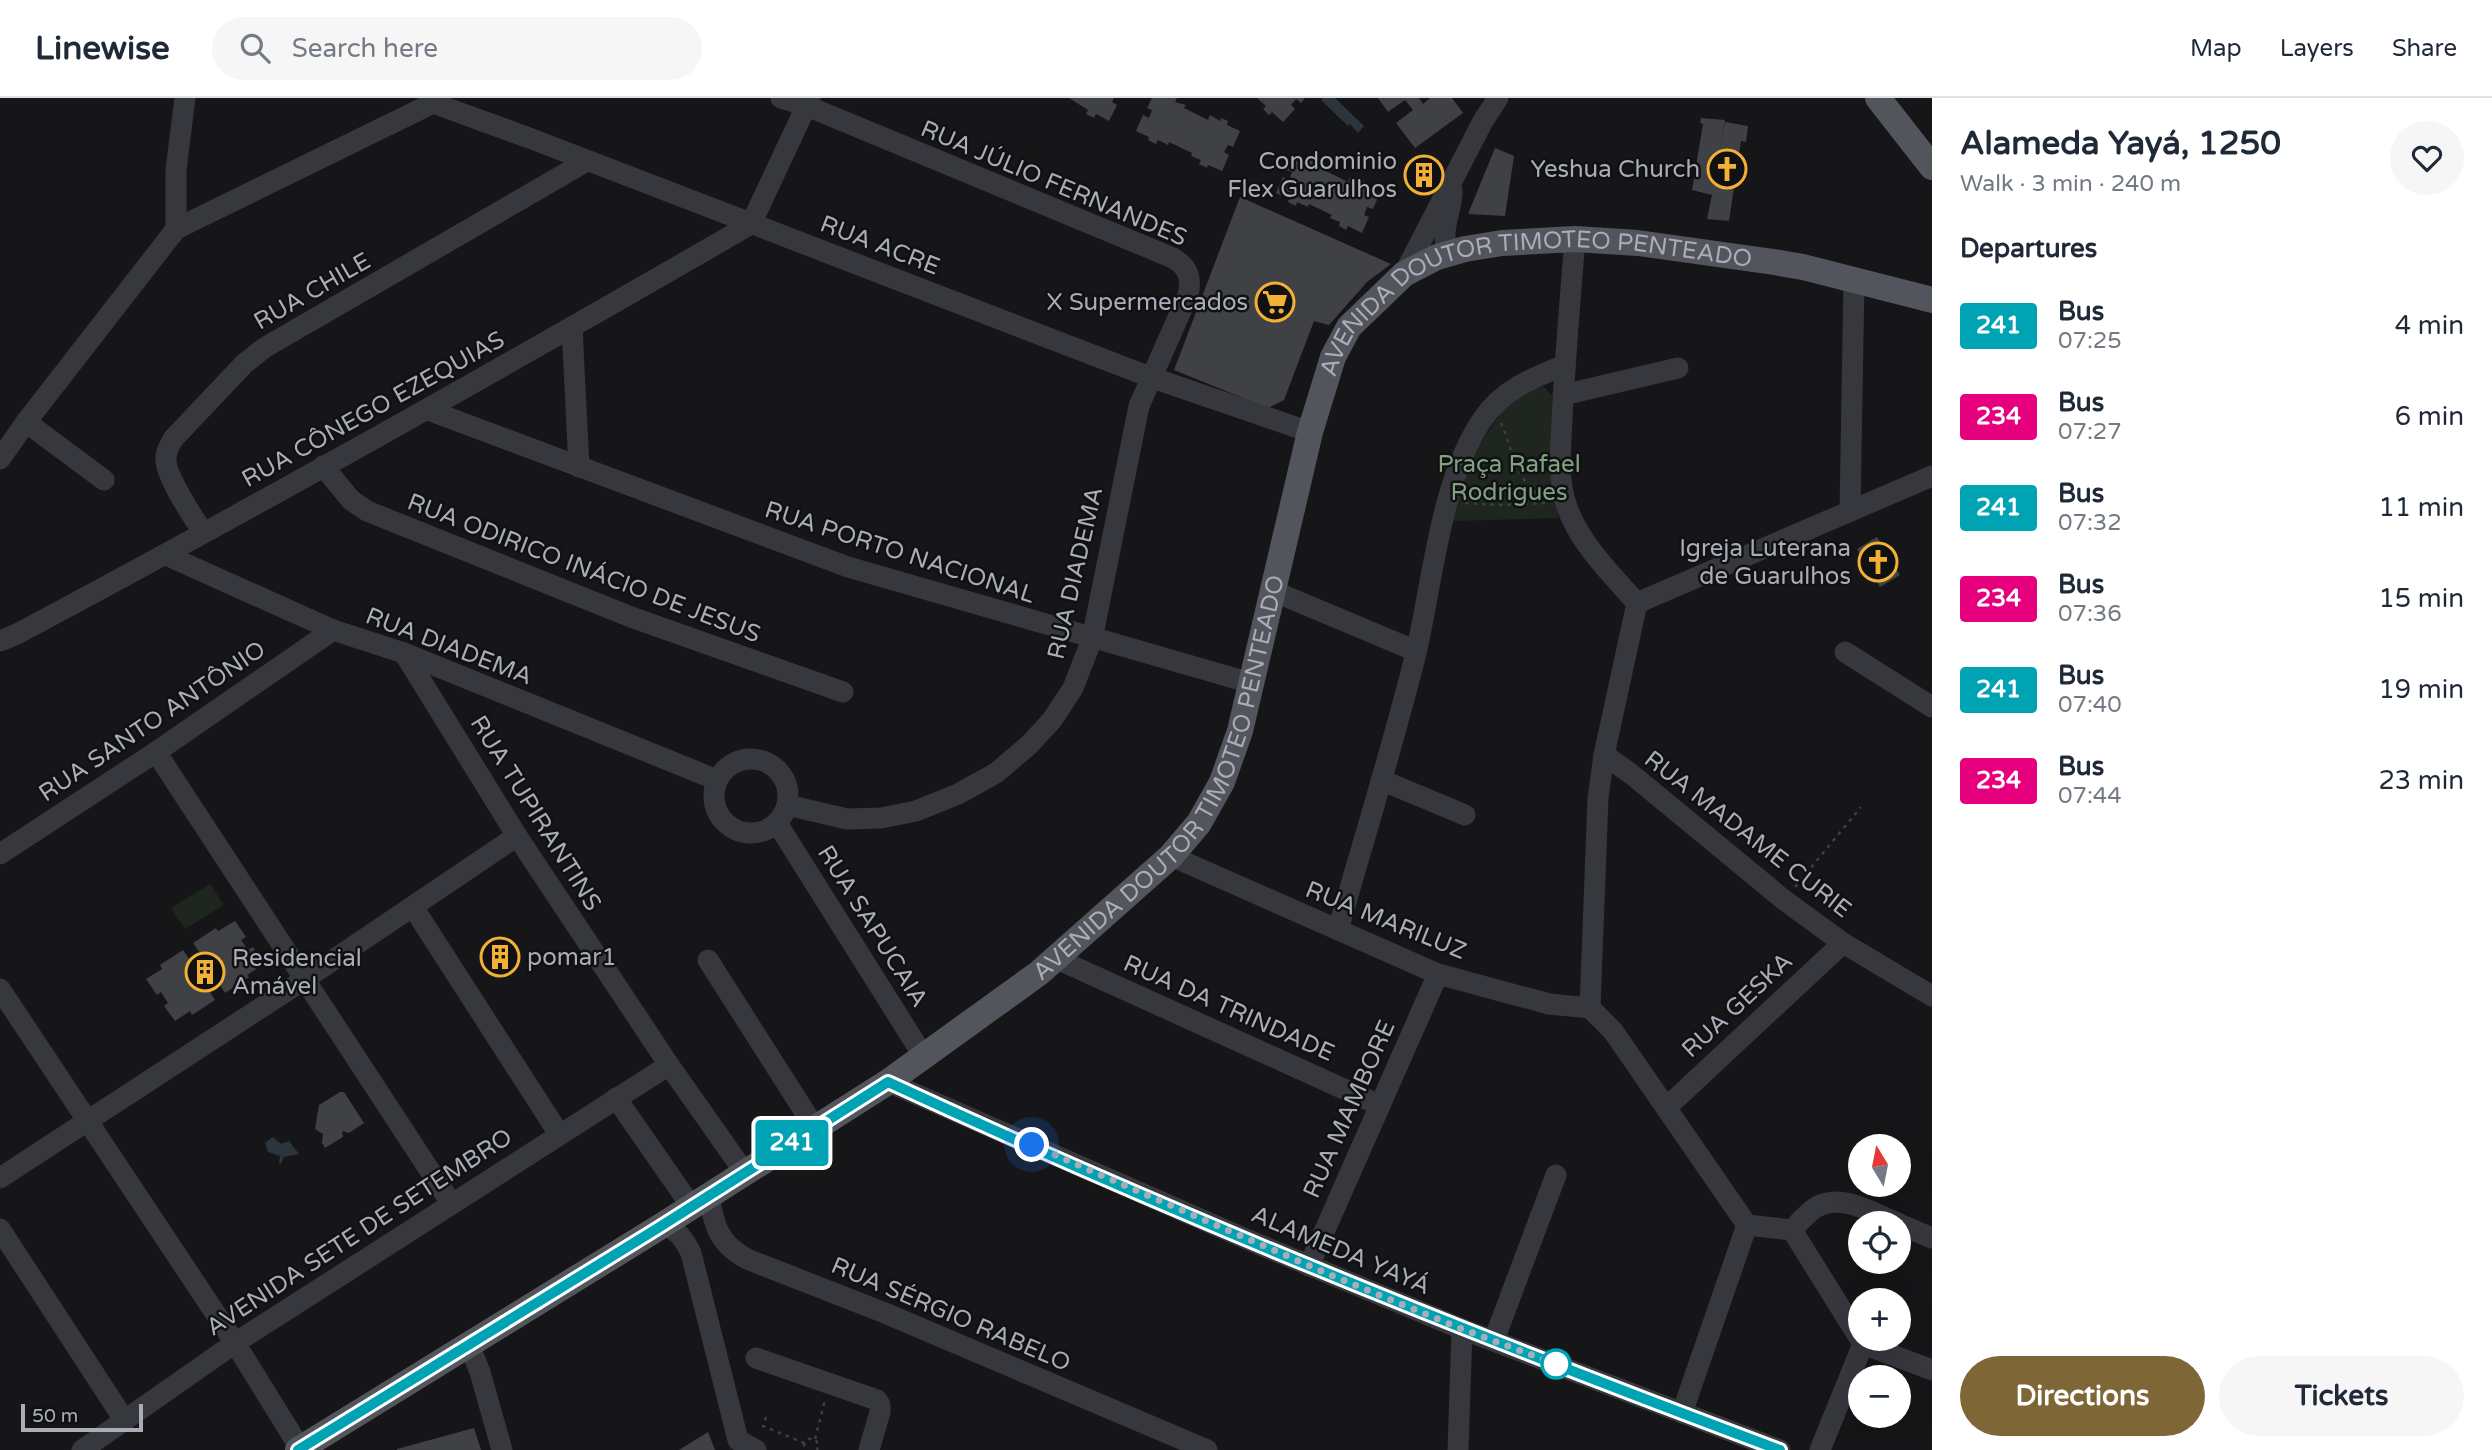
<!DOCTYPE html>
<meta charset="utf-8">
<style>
body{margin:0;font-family:"Varela Round",sans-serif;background:#f6f6f7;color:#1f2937;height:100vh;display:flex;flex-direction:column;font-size:26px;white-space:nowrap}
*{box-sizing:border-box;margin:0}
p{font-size:23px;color:#747a83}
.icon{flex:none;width:38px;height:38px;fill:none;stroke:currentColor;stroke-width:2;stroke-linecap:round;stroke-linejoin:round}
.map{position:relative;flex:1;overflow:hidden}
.side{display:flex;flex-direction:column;background:#fff;width:560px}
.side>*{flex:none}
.badge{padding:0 14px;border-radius:5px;font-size:24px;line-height:46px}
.needle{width:46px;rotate:350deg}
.fabs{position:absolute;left:1848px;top:1036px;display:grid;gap:14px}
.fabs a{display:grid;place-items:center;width:63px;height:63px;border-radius:50%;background:#fff;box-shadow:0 7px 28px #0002;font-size:35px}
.scale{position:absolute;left:21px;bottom:18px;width:122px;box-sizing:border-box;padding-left:7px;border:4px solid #a8adb8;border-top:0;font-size:19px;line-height:24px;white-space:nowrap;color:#a8adb8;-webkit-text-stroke:5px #111113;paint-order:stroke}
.you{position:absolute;width:35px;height:35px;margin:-18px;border:5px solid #fff;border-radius:50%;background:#1a73e8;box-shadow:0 0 0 10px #1a73e833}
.map>.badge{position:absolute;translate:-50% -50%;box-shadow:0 0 0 4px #fff}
h2{padding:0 28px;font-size:26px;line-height:63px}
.round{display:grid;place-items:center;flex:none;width:74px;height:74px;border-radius:37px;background:#f6f6f7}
.overview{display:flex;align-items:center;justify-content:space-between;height:119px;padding:0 28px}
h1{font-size:33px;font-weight:700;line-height:52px}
.action{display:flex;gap:14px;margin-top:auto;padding:14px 28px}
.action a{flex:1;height:80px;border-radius:42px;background:#7e6636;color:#fff;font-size:28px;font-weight:700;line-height:80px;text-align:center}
.action a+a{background:#f6f6f7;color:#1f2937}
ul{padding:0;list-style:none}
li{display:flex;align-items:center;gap:21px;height:91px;padding:0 28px}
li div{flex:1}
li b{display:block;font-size:26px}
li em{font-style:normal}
li .badge{min-width:77px;font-weight:700;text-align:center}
header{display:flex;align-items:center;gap:42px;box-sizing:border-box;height:98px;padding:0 35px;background:#fff;border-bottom:2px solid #e0e1e3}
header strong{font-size:33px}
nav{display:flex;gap:38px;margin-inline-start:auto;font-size:24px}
.search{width:490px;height:63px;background:#f6f6f7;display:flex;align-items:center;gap:18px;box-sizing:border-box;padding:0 24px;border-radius:38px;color:#747a83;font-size:26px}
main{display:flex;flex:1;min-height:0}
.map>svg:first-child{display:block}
.green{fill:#1e261f}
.water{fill:#2c353c}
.building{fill:#404145}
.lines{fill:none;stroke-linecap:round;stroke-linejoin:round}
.path{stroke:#3d3f44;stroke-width:2.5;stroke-dasharray:3.5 5;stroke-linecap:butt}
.minor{stroke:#37383d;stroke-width:21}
.major{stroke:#53555c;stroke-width:26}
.line-casing{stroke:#fff;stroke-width:16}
.line{stroke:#00a3b4;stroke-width:10}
.walk{stroke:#a8adb8;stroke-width:7;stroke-dasharray:0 12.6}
.stop-dot{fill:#fff;stroke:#00a3b4;stroke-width:3.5}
.labels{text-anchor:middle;stroke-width:5;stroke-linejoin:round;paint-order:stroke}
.poi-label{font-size:24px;fill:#a8adb8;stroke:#111113;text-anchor:end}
.street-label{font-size:24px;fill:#a8adb8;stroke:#111113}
.park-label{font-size:24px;fill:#7fa381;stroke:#111113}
</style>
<header>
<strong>Linewise</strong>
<div class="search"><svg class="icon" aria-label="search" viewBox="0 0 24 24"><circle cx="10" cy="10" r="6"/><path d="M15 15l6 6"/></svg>Search here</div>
<nav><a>Map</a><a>Layers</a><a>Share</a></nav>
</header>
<main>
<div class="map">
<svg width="1932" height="1352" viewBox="0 0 1932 1352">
<rect width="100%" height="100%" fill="#161618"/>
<g class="green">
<path d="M 1543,288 L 1552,298 L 1550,385 L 1559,420 L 1452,423 L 1472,358 L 1505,309 L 1529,293 Z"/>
<path d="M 210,786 L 224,807 L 185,831 L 171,810 Z"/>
</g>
<g class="water">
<path d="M 1323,0 L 1335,0 L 1364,28 L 1358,35 L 1350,26 L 1348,28 L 1321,2 Z"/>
<path d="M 273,1039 L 281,1046 L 289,1043 L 299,1056 L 284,1059 L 281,1066 L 279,1066 L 280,1058 L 268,1054 L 265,1045 Z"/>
</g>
<g class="building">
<path d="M 1069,0 L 1114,0 L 1112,4 L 1117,7 L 1109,23 L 1096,16 L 1094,20 L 1086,16 L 1088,12 Z"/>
<path d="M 1152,0 L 1177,0 L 1175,4 L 1186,7 L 1184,10 L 1208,22 L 1210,17 L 1220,23 L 1221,20 L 1228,23 L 1227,27 L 1240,33 L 1233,49 L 1228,47 L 1224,54 L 1229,57 L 1222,73 L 1208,67 L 1207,70 L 1199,66 L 1201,62 L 1191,58 L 1192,55 L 1169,44 L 1168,47 L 1158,42 L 1156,46 L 1148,42 L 1149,39 L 1136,33 L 1143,17 L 1149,20 L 1152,12 L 1147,10 Z"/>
<path d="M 1257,0 L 1305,0 L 1301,5 L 1296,1 L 1291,7 L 1295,11 L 1283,24 L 1272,14 L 1269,17 L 1263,11 L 1266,8 Z"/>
<path d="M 1378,0 L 1419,0 L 1423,6 L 1430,0 L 1452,0 L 1463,15 L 1415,50 L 1396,25 L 1413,12 L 1405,2 L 1388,14 Z"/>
<path d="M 1701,20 L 1725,22 L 1719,56 L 1725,24 L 1748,28 L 1746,44 L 1741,43 L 1729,123 L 1707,121 L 1712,97 L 1692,92 L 1703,26 L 1700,25 Z"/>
<path d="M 1495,50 L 1514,58 L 1505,118 L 1468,116 Z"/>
<path d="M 1294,56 L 1308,63 L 1310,59 L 1316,62 L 1315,66 L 1325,69 L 1324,72 L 1348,84 L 1350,79 L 1359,85 L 1361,82 L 1368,85 L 1366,89 L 1380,95 L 1373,111 L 1367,109 L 1364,117 L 1369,119 L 1362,135 L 1348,128 L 1346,132 L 1339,128 L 1340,124 L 1330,120 L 1332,117 L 1309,106 L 1308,109 L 1297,104 L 1296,108 L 1288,104 L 1289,101 L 1276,95 L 1283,79 L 1289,82 L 1292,74 L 1286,72 Z"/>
<path d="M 1422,71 L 1436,83 L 1431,94 L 1414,84 Z"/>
<path d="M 1240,99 L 1391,166 L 1367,184 L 1329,227 L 1314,223 L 1284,302 L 1268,310 L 1174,272 Z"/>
<path d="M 1877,439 L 1900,477 L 1880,489 L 1857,451 Z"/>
<path d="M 235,823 L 246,839 L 241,842 L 248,852 L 253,849 L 264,866 L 247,877 L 249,879 L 225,895 L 217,882 L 207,889 L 215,902 L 192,917 L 190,913 L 175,923 L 164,908 L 168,905 L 161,894 L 157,897 L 146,881 L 162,871 L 160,867 L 183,852 L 192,865 L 202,858 L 193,845 L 216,830 L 218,833 Z"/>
<path d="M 506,845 L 514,859 L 494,872 L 486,858 Z"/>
<path d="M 340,994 L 344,994 L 364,1025 L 349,1035 L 342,1033 L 343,1039 L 325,1050 L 322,1045 L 323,1036 L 315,1031 L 319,1007 Z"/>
<path d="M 474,1330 L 481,1352 L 397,1352 L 397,1351 Z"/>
<path d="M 708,1334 L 715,1352 L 679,1352 Z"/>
</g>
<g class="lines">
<g class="path">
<path d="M 1501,325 C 1513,351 1516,387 1546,401"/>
<path d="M 1465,405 L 1500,407 L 1545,405"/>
<path d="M 1795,789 L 1861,709"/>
<path d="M 766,1319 L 763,1328 L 804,1345 L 808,1341 L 815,1341 L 819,1347 L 817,1352"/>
<path d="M 815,1341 L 825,1302"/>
<path d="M 804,1345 L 805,1352"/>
</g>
<g class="minor">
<path d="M 781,0 L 807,8 L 1173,160 C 1188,169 1192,179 1188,197 L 1139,308 L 1092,541 L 1073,590 L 1052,622 L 1029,647 L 996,675 L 958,696 L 916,713 L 881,720 L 847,721 L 787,707"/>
<path d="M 433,5 L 532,41 L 1150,279 L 1310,334"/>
<path d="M 1452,93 C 1453,112 1435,142 1453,154"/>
<path d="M 751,126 L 810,0"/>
<path d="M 176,131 L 176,72 L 185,0"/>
<path d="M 1575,141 C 1570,201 1565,261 1562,321 C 1561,349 1557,379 1566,406 C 1578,444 1611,476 1637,505"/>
<path d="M 1404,176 L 1483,23 L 1498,0"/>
<path d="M 572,230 L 579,369"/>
<path d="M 1563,297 L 1678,270"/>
<path d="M 428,312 L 848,469 L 1251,585"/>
<path d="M 26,324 L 104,382"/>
<path d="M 0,361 L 26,324 L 176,131 L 433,5 L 435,0"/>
<path d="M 323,368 L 351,402 L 367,413 L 631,519 L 843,594"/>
<path d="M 1850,413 L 1854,181"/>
<path d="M 203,435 C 193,418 167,381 166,363 C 165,354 169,349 173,341 L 244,266 L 264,250 L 587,63"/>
<path d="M 166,457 L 333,532 L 404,555 L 717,682"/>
<path d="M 1273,493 L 1416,553"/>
<path d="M 1637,505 L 1604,657 L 1598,700 L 1590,910 L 1613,933 L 1747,1127"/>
<path d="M 1637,505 L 1932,378"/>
<path d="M 0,543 L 17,536 C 265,404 509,266 751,126"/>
<path d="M 1845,554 L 1932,609"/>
<path d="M 404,555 L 517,738 L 669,967 L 745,1075"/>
<path d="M 156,654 L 451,1105"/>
<path d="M 1604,657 L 1630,675 L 1784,802 L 1843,845 L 1932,898"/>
<circle cx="751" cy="698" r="37"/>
<path d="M 1381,682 L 1465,717"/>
<path d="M 777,725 L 924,959"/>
<path d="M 0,756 L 156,654 L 333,532"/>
<path d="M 1171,758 L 1438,876 L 1549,906 L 1590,910"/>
<path d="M 413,809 L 559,1036"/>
<path d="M 1338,832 C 1364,740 1393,648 1416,555 C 1433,482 1440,385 1482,322 C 1502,292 1532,280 1565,267"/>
<path d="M 1057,861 L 1379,1007"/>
<path d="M 708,862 L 815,1030"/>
<path d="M 0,891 L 235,1245 L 300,1350"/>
<path d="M 888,984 L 1253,1144 L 1462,1231 L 1780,1352"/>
<path d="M 616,1000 L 691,1108"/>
<path d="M 1667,1009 L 1843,845"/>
<path d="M 0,1080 L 305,881 L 517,738"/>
<path d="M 709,1097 C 714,1128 718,1145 747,1161 L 885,1215 L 1207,1352"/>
<path d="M 664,1126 C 678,1133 684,1141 691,1155 L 738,1342 L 756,1352"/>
<path d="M 1899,1126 L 1932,1140"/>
<path d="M 1747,1127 L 1792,1132 C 1798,1125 1805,1118 1812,1112 C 1838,1092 1872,1115 1898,1125"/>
<path d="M 0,1131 L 125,1323"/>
<path d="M 1792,1132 L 1863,1246 L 1932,1272"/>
<path d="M 1309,1168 L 1438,876"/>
<path d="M 1494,1242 L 1556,1077"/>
<path d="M 469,1247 L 480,1274 L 502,1352"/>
<path d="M 756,1260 L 877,1302 L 880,1307 L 880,1314 L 869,1352"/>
<path d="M 1682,1315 L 1747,1127"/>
<path d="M 82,1352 L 235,1245 L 669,967"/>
<path d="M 1458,1352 L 1462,1231"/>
<path d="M 1820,1352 L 1863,1246"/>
</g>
<g class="major">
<path d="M 1878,0 L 1932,69"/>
<path id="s1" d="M 298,1352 L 658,1130 L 888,984 L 1039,875 L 1171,758 L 1199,725 L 1222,684 L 1240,633 L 1310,334 L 1333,259 L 1349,229 L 1404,176 L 1437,159 L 1465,151 L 1502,145 L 1575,141 L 1638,145 L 1774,164 L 1803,169 L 1932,202"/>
</g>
</g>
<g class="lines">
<defs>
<path id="line" d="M 298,1352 L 658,1130 L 888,984 C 1180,1119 1479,1240 1780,1352"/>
</defs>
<use href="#line" class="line-casing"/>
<use href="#line" class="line"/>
<path class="walk" d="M 1032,1047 L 1333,1178 L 1462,1231 L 1564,1269 L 1556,1266"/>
</g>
<defs>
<symbol id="church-ring" viewBox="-11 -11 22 22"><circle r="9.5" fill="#111113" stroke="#f2b134" stroke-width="1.5"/><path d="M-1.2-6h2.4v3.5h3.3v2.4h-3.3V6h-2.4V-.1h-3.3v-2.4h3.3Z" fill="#f2b134"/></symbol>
<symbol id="building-ring" viewBox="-11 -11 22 22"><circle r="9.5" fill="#111113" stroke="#f2b134" stroke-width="1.5"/><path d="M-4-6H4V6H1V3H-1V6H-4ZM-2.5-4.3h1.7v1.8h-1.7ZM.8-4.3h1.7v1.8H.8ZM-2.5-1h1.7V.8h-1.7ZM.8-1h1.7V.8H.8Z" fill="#f2b134"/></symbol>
<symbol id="supermarket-ring" viewBox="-11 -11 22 22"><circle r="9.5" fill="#111113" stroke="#f2b134" stroke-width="1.5"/><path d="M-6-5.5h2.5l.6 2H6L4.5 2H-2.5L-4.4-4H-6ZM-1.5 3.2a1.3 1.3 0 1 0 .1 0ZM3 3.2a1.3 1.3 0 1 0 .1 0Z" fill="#f2b134"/></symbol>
</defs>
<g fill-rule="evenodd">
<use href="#church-ring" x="1705" y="49" width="44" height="44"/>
<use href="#building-ring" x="1402" y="55" width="44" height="44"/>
<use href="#supermarket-ring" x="1253" y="182" width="44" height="44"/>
<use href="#church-ring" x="1856" y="442" width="44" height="44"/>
<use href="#building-ring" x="478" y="837" width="44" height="44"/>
<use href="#building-ring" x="183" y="852" width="44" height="44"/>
</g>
<circle class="stop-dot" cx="1556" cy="1266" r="14"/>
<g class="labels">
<g class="poi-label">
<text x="1397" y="71">Condominio<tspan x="1397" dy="28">Flex Guarulhos</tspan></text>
<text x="1700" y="79">Yeshua Church</text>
<text x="1248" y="212">X Supermercados</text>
<text x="1851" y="458">Igreja Luterana<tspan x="1851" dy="28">de Guarulhos</tspan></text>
<text x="527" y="867" text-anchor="start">pomar1</text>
<text x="232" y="868" text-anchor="start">Residencial<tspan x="232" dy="28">Amável</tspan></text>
</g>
<g class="street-label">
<text transform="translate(1054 85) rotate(23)" y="8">RUA JÚLIO FERNANDES</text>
<text transform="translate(880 147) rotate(21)" y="8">RUA ACRE</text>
<text transform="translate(312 193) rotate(-30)" y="8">RUA CHILE</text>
<text dy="8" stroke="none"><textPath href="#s1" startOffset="1811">AVENIDA DOUTOR TIMOTEO PENTEADO</textPath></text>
<text transform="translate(373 311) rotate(-29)" y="8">RUA CÔNEGO EZEQUIAS</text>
<text transform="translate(900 454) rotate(18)" y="8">RUA PORTO NACIONAL</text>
<text transform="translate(584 470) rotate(21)" y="8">RUA ODIRICO INÁCIO DE JESUS</text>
<text transform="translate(1075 475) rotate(-77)" y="8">RUA DIADEMA</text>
<text transform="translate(449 548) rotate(21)" y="8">RUA DIADEMA</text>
<text transform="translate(152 623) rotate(-34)" y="8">RUA SANTO ANTÔNIO</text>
<text dy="8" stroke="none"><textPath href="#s1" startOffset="1120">AVENIDA DOUTOR TIMOTEO PENTEADO</textPath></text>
<text transform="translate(536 715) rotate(58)" y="8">RUA TUPIRANTINS</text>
<text transform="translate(1748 736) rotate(38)" y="8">RUA MADAME CURIE</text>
<text transform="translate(1386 822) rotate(22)" y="8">RUA MARILUZ</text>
<text transform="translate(873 828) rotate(58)" y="8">RUA SAPUCAIA</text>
<text transform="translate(1737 907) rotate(-43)" y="8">RUA GESKA</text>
<text transform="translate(1229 910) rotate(24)" y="8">RUA DA TRINDADE</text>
<text transform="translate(1349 1011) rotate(-66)" y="8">RUA MAMBORE</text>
<text transform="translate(359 1134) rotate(-33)" y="8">AVENIDA SETE DE SETEMBRO</text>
<text transform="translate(1341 1152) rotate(23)" y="8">ALAMEDA YAYÁ</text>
<text transform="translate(951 1216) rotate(23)" y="8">RUA SÉRGIO RABELO</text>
</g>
<g class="park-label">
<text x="1509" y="374">Praça Rafael<tspan x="1509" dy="28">Rodrigues</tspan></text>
</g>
</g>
</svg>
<div class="fabs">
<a><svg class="needle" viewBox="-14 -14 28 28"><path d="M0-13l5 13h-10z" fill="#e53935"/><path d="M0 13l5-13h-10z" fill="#747a83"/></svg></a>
<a><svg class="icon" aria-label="locate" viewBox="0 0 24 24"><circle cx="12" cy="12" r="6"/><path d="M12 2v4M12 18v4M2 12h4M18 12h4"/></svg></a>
<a>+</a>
<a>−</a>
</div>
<div class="scale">50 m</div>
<div class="you" style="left:1032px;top:1047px"></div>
<b class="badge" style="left:792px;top:1045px;background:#00a3b4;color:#fff">241</b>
</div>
<section class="side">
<div class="overview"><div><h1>Alameda Yayá, 1250</h1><p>Walk · 3 min · 240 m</p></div><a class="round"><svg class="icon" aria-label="heart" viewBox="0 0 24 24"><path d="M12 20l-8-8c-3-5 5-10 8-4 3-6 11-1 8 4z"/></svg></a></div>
<h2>Departures</h2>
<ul>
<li><span class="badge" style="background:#00a3b4;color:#fff">241</span><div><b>Bus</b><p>07:25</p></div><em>4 min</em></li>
<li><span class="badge" style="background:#e6007e;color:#fff">234</span><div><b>Bus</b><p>07:27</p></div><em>6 min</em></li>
<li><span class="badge" style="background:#00a3b4;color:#fff">241</span><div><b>Bus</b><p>07:32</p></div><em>11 min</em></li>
<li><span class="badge" style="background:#e6007e;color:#fff">234</span><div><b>Bus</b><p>07:36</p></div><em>15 min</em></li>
<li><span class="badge" style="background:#00a3b4;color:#fff">241</span><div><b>Bus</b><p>07:40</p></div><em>19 min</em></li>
<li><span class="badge" style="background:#e6007e;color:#fff">234</span><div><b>Bus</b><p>07:44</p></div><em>23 min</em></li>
</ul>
<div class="action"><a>Directions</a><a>Tickets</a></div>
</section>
</main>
